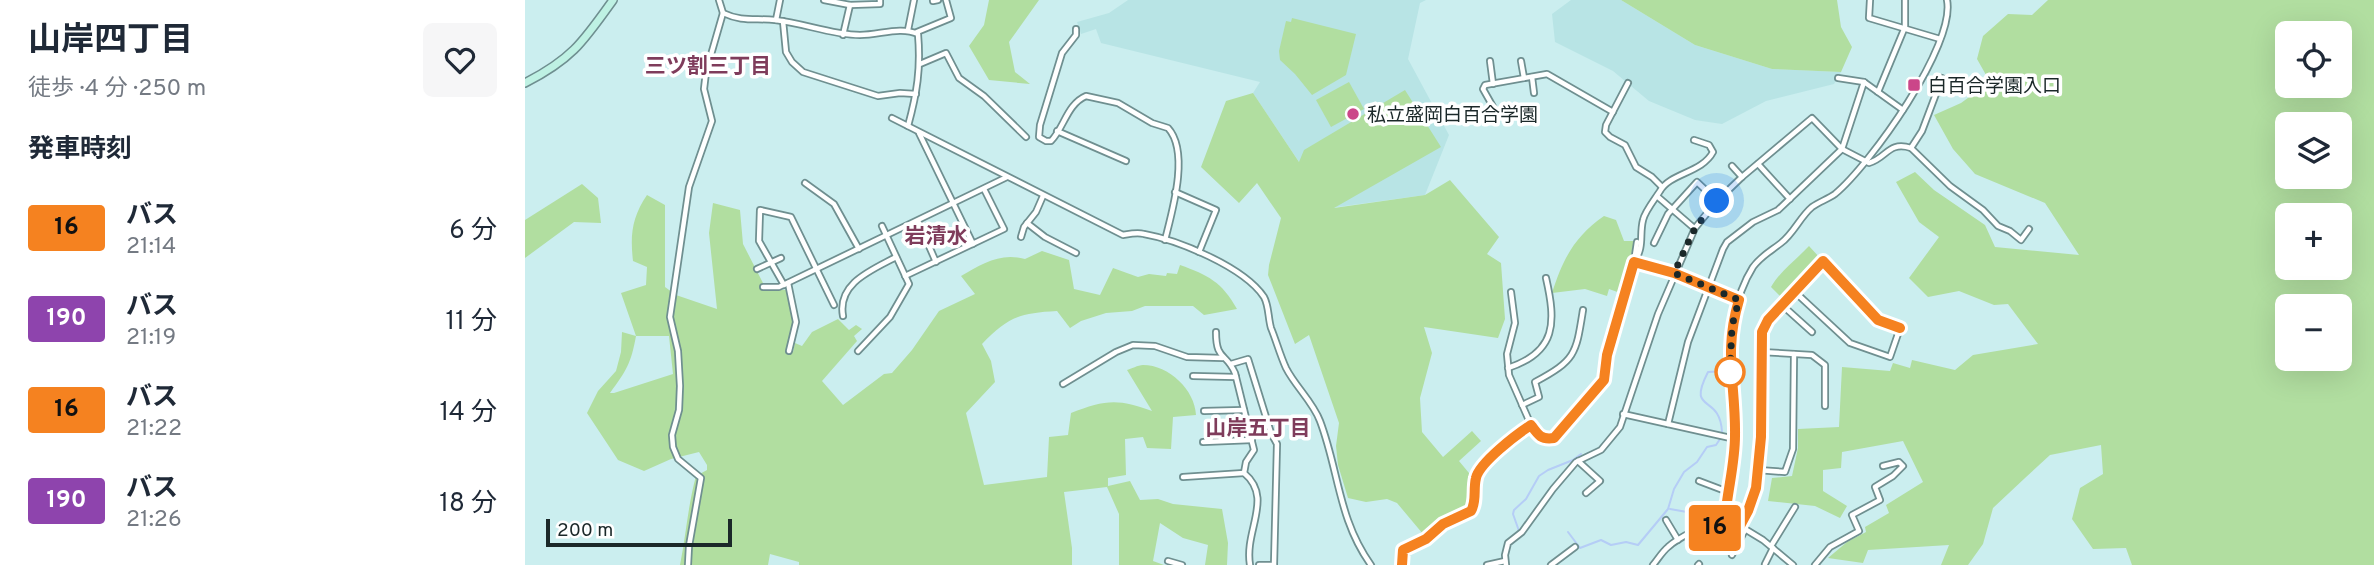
<!DOCTYPE html>
<html lang="ja">
<meta charset="utf-8">
<style>
body{margin:0;font-family:Overpass,"Noto Sans JP",sans-serif;background:#f6f6f7;color:#1f2937;height:100vh;display:flex;flex-direction:column;font-size:26px;white-space:nowrap}
*{box-sizing:border-box;margin:0}
p{font-size:23px;color:#747a83}
.icon{flex:none;width:38px;height:38px;fill:none;stroke:currentColor;stroke-width:2;stroke-linecap:round;stroke-linejoin:round}
.map{position:relative;flex:1;overflow:hidden}
.drawer{display:flex;flex-direction:column;background:#fff;width:525px}
.drawer>*{flex:none}
.badge{padding:0 14px;border-radius:5px;font-size:24px;line-height:46px}
.buttons{position:absolute;left:1750px;top:21px;display:grid;gap:14px}
.buttons a{display:grid;place-items:center;width:77px;height:77px;border-radius:10px;background:#fff;box-shadow:0 7px 28px #0002;font-size:35px}
.scale{position:absolute;left:21px;bottom:18px;width:186px;box-sizing:border-box;padding-left:7px;border:4px solid #1b2829;border-top:0;font-size:19px;line-height:24px;white-space:nowrap;color:#1b2829;-webkit-text-stroke:5px #fff;paint-order:stroke}
.you{position:absolute;width:35px;height:35px;margin:-18px;border:5px solid #fff;border-radius:50%;background:#1a73e8;box-shadow:0 0 0 10px #1a73e833}
.map>.badge{position:absolute;translate:-50% -50%;box-shadow:0 0 0 4px #fff}
h2{padding:0 28px;font-size:26px;line-height:63px}
.round{display:grid;place-items:center;flex:none;width:74px;height:74px;border-radius:10px;background:#f6f6f7}
.headline{display:flex;align-items:center;justify-content:space-between;height:119px;padding:0 28px}
h1{font-size:33px;font-weight:700;line-height:52px}
ul{padding:0;list-style:none}
li{display:flex;align-items:center;gap:21px;height:91px;padding:0 28px}
li div{flex:1}
li b{display:block;font-size:26px}
li em{font-style:normal}
li .badge{min-width:77px;font-weight:700;text-align:center}
main{display:flex;flex:1;min-height:0}
.map>svg:first-child{display:block}
.built{fill:#b8e4e5}
.green{fill:#b1dea0;fill-rule:evenodd}
.lines{fill:none;stroke-linecap:round;stroke-linejoin:round}
.stream{stroke:#b5cdf6;stroke-width:2}
.street-casing{stroke:#6f8f90;stroke-width:8}
.secondary-casing{stroke:#6f8f90;stroke-width:10}
.street{stroke:#fff;stroke-width:4.5}
.secondary{stroke:#bef1e3;stroke-width:7}
.line-casing{stroke:#fff;stroke-width:16}
.line{stroke:#f58220;stroke-width:10}
.walk{stroke:#1b2829;stroke-width:7;stroke-dasharray:0 12.6}
.poi-dot{fill:#cb4689;stroke:#fff;stroke-width:2.5}
.stop-dot{fill:#fff;stroke:#f58220;stroke-width:3.5}
.labels{text-anchor:middle;stroke-width:7;stroke-linejoin:round;paint-order:stroke}
.poi-label{font-size:19px;fill:#1b2829;stroke:#fff;text-anchor:start}
.neighbourhood-label{font-size:21px;font-weight:bold;fill:#7f3c5b;stroke:#fff}
</style>
<main>
<section class="drawer">
<div class="headline"><div><h1>山岸四丁目</h1><p>徒歩 · 4 分 · 250 m</p></div><a class="round"><svg class="icon" aria-label="heart" viewBox="0 0 24 24"><path d="M12 20l-8-8c-3-5 5-10 8-4 3-6 11-1 8 4z"/></svg></a></div>
<h2>発車時刻</h2>
<ul>
<li><span class="badge" style="background:#f58220;color:#111">16</span><div><b>バス</b><p>21:14</p></div><em>6 分</em></li>
<li><span class="badge" style="background:#8e44ad;color:#fff">190</span><div><b>バス</b><p>21:19</p></div><em>11 分</em></li>
<li><span class="badge" style="background:#f58220;color:#111">16</span><div><b>バス</b><p>21:22</p></div><em>14 分</em></li>
<li><span class="badge" style="background:#8e44ad;color:#fff">190</span><div><b>バス</b><p>21:26</p></div><em>18 分</em></li>
</ul>
</section>
<div class="map">
<svg width="1849" height="565" viewBox="0 0 1849 565">
<rect width="100%" height="100%" fill="#cbeeef"/>
<g class="built">
<path d="M 603,0 L 901,0 L 895,3 L 883,59 L 924,135 L 900,195 L 805,208 L 728,93 L 735,82 L 576,43 L 571,29 L 556,34 L 552,22 L 584,13 Z"/>
<path d="M 1046,0 L 1096,0 L 1170,45 L 1247,69 L 1316,72 L 1309,84 L 1241,101 L 1197,124 L 1170,120 L 1124,101 L 1088,71 L 1030,42 L 1027,14 Z"/>
</g>
<g class="green">
<path d="M 464,0 L 514,0 L 484,42 L 490,72 L 505,84 L 464,80 L 444,46 L 459,25 Z"/>
<path d="M 1096,0 L 1312,0 L 1316,27 L 1327,47 L 1316,72 L 1247,69 L 1170,45 Z"/>
<path d="M 1523,0 L 1849,0 L 1849,565 L 1607,565 L 1601,548 L 1568,549 L 1547,519 L 1555,488 L 1578,474 L 1576,445 L 1525,455 L 1500,478 L 1468,508 L 1458,544 L 1443,565 L 1416,565 L 1424,545 L 1343,550 L 1338,563 L 1303,558 L 1322,542 L 1341,532 L 1340,527 L 1364,513 L 1361,505 L 1398,482 L 1378,441 L 1317,452 L 1316,468 L 1298,470 L 1298,491 L 1322,506 L 1315,518 L 1290,506 L 1243,501 L 1247,478 L 1267,476 L 1273,448 L 1273,429 L 1314,427 L 1317,367 L 1365,371 L 1368,363 L 1385,368 L 1387,360 L 1430,370 L 1448,355 L 1513,344 L 1483,304 L 1469,305 L 1434,291 L 1403,297 L 1384,278 L 1414,237 L 1394,222 L 1371,182 L 1390,172 L 1409,190 L 1460,225 L 1470,247 L 1554,255 L 1520,203 L 1450,174 L 1428,149 L 1409,115 L 1436,103 L 1465,82 L 1452,59 L 1458,36 L 1483,14 L 1507,15 ZM 1762,33 L 1815,33 L 1815,86 L 1762,86 ZM 1762,124 L 1815,124 L 1815,177 L 1762,177 ZM 1762,215 L 1815,215 L 1815,268 L 1762,268 ZM 1762,306 L 1815,306 L 1815,359 L 1762,359 Z"/>
<path d="M 767,18 L 831,34 L 821,75 L 787,95 L 770,74 L 755,60 L 754,51 L 761,21 L 766,22 Z"/>
<path d="M 824,82 L 839,109 L 806,127 L 791,100 Z"/>
<path d="M 880,90 L 916,147 L 809,208 L 900,195 L 925,180 L 974,237 L 962,254 L 976,263 L 980,319 L 973,338 L 899,327 L 907,353 L 895,398 L 897,432 L 918,457 L 947,431 L 956,441 L 934,461 L 944,473 L 944,504 L 921,515 L 898,534 L 872,503 L 862,499 L 841,502 L 823,498 L 813,465 L 811,446 L 814,423 L 784,335 L 770,344 L 743,275 L 744,265 L 756,218 L 732,183 L 714,203 L 676,167 L 701,101 L 728,93 L 774,162 L 779,150 Z"/>
<path d="M 57,184 L 73,198 L 76,223 L 49,222 L 0,258 L 0,220 Z"/>
<path d="M 122,195 L 140,205 L 140,287 L 151,295 L 192,309 L 184,233 L 188,203 L 215,210 L 218,244 L 238,283 L 237,289 L 262,290 L 268,324 L 261,351 L 268,352 L 270,343 L 277,346 L 287,332 L 313,319 L 324,330 L 331,325 L 337,329 L 329,336 L 332,341 L 297,381 L 318,405 L 359,374 L 367,373 L 387,350 L 414,311 L 450,294 L 436,276 C 457,264 475,252 500,259 L 517,251 L 544,260 L 549,289 L 575,295 L 588,268 L 613,277 L 624,274 L 641,276 L 642,273 L 652,274 L 655,265 C 683,275 697,282 712,309 L 679,315 L 668,306 L 620,306 L 607,311 L 581,313 L 556,321 L 545,328 L 532,311 C 495,313 483,317 457,344 L 466,361 L 470,382 L 441,413 L 459,485 L 522,477 L 524,437 L 543,435 L 546,413 C 579,400 593,398 627,411 L 602,370 C 606,369 613,365 618,365 C 644,365 670,390 671,415 L 648,417 L 646,449 L 622,448 L 618,437 L 600,439 L 601,475 L 583,478 L 583,486 L 605,481 L 615,500 L 633,499 L 648,504 L 697,509 L 703,543 L 702,565 L 680,565 L 683,545 L 658,538 L 635,523 L 628,561 L 639,565 L 594,565 L 594,514 L 582,487 L 539,492 L 547,548 L 547,565 L 274,565 L 274,562 L 245,554 L 243,565 L 155,565 C 161,535 163,505 171,476 L 182,470 L 182,465 L 174,452 L 146,459 L 119,471 L 93,460 L 62,413 L 73,391 L 91,371 L 96,352 L 97,332 L 111,336 L 96,293 L 121,285 L 122,267 L 108,261 C 105,235 107,217 122,195 ZM 111,336 L 144,336 L 148,374 L 89,393 L 85,393 C 101,371 106,364 111,336 Z"/>
<path d="M 1079,216 L 1091,220 L 1099,241 L 1109,241 L 1098,294 L 1084,289 L 1082,296 L 1060,289 L 1027,293 C 1038,259 1049,237 1079,216 Z"/>
<path d="M 1284,246 L 1295,258 L 1257,298 L 1246,287 C 1255,271 1271,260 1284,246 Z"/>
</g>
<g class="lines">
<g class="stream">
<path d="M 1197,432 C 1195,392 1161,415 1183,372 L 1200,371 L 1200,363"/>
<path d="M 1145,509 L 1179,515 L 1184,518"/>
<path d="M 994,531 L 988,514 L 989,510 L 1001,499 L 1014,476 L 1023,470 L 1048,460 L 1056,454"/>
<path d="M 1043,532 L 1055,548 L 1076,540 L 1086,545 L 1101,542 L 1113,545 L 1143,509 L 1149,489 L 1159,472 L 1172,462 L 1182,447 L 1191,445 L 1195,439"/>
</g>
<defs>
<g id="street">
<path d="M 194,0 L 198,13 C 217,22 230,18 250,20 C 279,23 306,35 335,35 C 355,35 375,26 393,34 C 396,69 392,93 383,126"/>
<path d="M 299,0 L 325,5 L 355,4 L 355,0"/>
<path d="M 1345,0 L 1344,18 L 1415,39"/>
<path d="M 408,1 L 413,0"/>
<path d="M 251,20 L 255,0"/>
<path d="M 258,21 L 261,52 L 267,62 L 278,72 L 353,96 L 375,93 L 391,94"/>
<path d="M 551,29 L 551,35 L 537,53 L 515,125 L 514,137 L 521,141 L 526,141 C 539,128 542,104 561,96 L 593,103 L 627,123 L 643,128 C 665,152 647,212 640,240"/>
<path d="M 383,30 L 389,0"/>
<path d="M 392,32 L 426,18 L 421,0"/>
<path d="M 318,35 L 325,5"/>
<path d="M 965,61 L 968,84"/>
<path d="M 996,61 L 999,78"/>
<path d="M 395,64 L 421,53 L 434,78 L 459,96 L 501,137"/>
<path d="M 1007,77 L 1009,93"/>
<path d="M 1313,78 L 1339,82 L 1378,110"/>
<path d="M 1103,83 L 1081,125 L 1080,132 L 1085,137 L 1100,145 L 1111,167 L 1127,177 L 1137,187"/>
<path d="M 1353,92 L 1380,27 L 1380,0"/>
<path d="M 971,112 L 958,89 L 960,85 L 1022,74 L 1088,112"/>
<path d="M 367,118 L 598,235 C 604,234 612,232 619,234 C 653,240 719,267 739,297 C 744,306 743,318 746,328 C 751,340 755,355 761,368 C 770,386 788,402 795,421 C 814,471 813,519 846,565"/>
<path d="M 532,131 L 601,161"/>
<path d="M 394,133 L 448,244"/>
<path d="M 1386,148 L 1425,186 L 1458,210 L 1473,226 L 1485,231 L 1496,240 L 1504,229"/>
<path d="M 1233,164 L 1265,199"/>
<path d="M 1207,166 L 1217,177"/>
<path d="M 280,183 L 309,204 L 334,249"/>
<path d="M 650,192 L 691,210 L 674,252"/>
<path d="M 1133,197 L 1169,228"/>
<path d="M 393,221 L 411,262"/>
<path d="M 502,223 L 520,237 L 551,253"/>
<path d="M 496,237 L 499,227 L 511,212 L 518,196"/>
<path d="M 1129,243 L 1143,214 L 1172,182 L 1192,201"/>
<path d="M 1109,262 L 1112,242"/>
<path d="M 1109,263 C 1120,245 1114,236 1118,220 C 1120,211 1130,199 1135,191 C 1145,173 1177,173 1188,152 L 1184,145 L 1169,140"/>
<path d="M 232,269 L 256,258"/>
<path d="M 380,276 L 479,229 L 459,189"/>
<path d="M 263,283 L 271,322 L 264,351"/>
<path d="M 259,285 L 234,241 L 235,210 L 266,217 L 309,305"/>
<path d="M 238,287 L 254,287 L 482,177"/>
<path d="M 986,292 L 990,323 L 982,354 L 984,375 L 1006,425"/>
<path d="M 1257,305 L 1287,332"/>
<path d="M 318,316 C 312,283 347,270 371,257"/>
<path d="M 691,332 C 691,361 701,352 710,373 L 729,450 L 721,462 L 719,473 C 749,498 719,530 725,565"/>
<path d="M 333,351 L 365,317 L 384,284 L 357,226"/>
<path d="M 1236,352 L 1287,355 L 1300,365 L 1300,406"/>
<path d="M 706,364 L 723,359 L 746,433 L 752,444 L 749,565"/>
<path d="M 983,368 C 1032,352 1031,322 1021,278"/>
<path d="M 668,376 L 711,377"/>
<path d="M 538,384 L 591,352 L 608,345 L 630,346 L 662,357 L 698,358"/>
<path d="M 997,405 L 1014,397 L 1010,382 C 1051,360 1051,354 1058,310"/>
<path d="M 679,411 L 719,410"/>
<path d="M 1098,414 L 1210,439"/>
<path d="M 1143,424 L 1163,342 L 1198,249 L 1202,242 L 1228,222 L 1253,210 L 1317,149 L 1339,82"/>
<path d="M 678,442 L 727,440"/>
<path d="M 1053,461 L 1075,481 L 1061,493"/>
<path d="M 1233,470 L 1260,472 L 1268,449 L 1269,354"/>
<path d="M 658,477 L 719,473"/>
<path d="M 1174,481 L 1203,492"/>
<path d="M 1141,520 L 1153,540"/>
<path d="M 1186,522 L 1195,531 L 1211,530 C 1249,498 1231,380 1237,332 L 1243,321 L 1298,261 L 1353,320 L 1375,328 L 1365,357 L 1325,343 L 1270,292"/>
<path d="M 1215,526 L 1238,540 L 1268,565"/>
<path d="M 1246,546 L 1270,507"/>
<path d="M 1207,555 L 1220,530"/>
<path d="M 643,561 L 657,565"/>
<path d="M 1240,564 L 1248,548"/>
<path d="M 163,565 L 164,546 L 176,478 L 153,459 L 148,447 L 147,435 L 154,410 L 155,386 L 153,351 L 145,317 L 164,187 L 187,121 L 179,89 L 181,72 L 198,13"/>
<path d="M 734,565 L 749,565"/>
<path d="M 877,565 L 878,550 L 901,539 L 918,524 L 946,511 C 952,501 948,490 951,478 C 954,463 992,434 1006,425 L 1019,439 L 1029,438 C 1038,431 1074,390 1079,379 C 1083,370 1081,357 1084,347 C 1091,318 1102,291 1109,263 L 1149,273 L 1215,300"/>
<path d="M 962,565 L 980,561"/>
<path d="M 981,565 L 980,555 L 983,543 L 997,532 L 1028,489 L 1051,462 L 1076,450 L 1095,427 L 1133,314 L 1170,228 L 1192,201 L 1217,177 L 1287,118 L 1317,149 L 1344,163 C 1362,158 1363,141 1386,148 L 1397,131 L 1417,78"/>
<path d="M 1026,565 L 1050,547"/>
<path d="M 1128,565 C 1133,559 1137,552 1143,547 C 1161,530 1192,527 1201,502 C 1204,481 1209,460 1210,439 C 1211,417 1207,396 1205,375 C 1203,340 1209,297 1228,267 C 1236,256 1246,251 1256,243 C 1269,233 1275,217 1287,207 C 1294,202 1303,199 1310,194 C 1345,165 1431,45 1422,0"/>
<path d="M 1173,565 L 1174,564"/>
<path d="M 1290,565 L 1305,547 L 1334,531 L 1327,515 L 1355,500 L 1350,487 L 1368,476 L 1378,466 L 1374,462 L 1358,466"/>
</g>
<path id="secondary" d="M 0,83 C 47,59 58,42 88,0"/>
</defs>
<use href="#street" class="street-casing"/>
<use href="#secondary" class="secondary-casing"/>
<use href="#street" class="street"/>
<use href="#secondary" class="secondary"/>
</g>
<g class="lines">
<defs>
<path id="line" d="M 877,565 L 878,550 L 901,539 L 918,524 L 946,511 C 952,501 948,490 951,478 C 954,463 992,434 1006,425 C 1013,435 1016,440 1029,438 L 1079,380 L 1082,355 L 1109,262 L 1149,273 L 1214,300 C 1198,353 1211,385 1210,436 C 1210,458 1205,480 1202,502 L 1198,510 L 1186,522 L 1195,531 L 1206,531 L 1215,526 L 1223,511 L 1231,488 L 1236,437 L 1237,332 L 1243,320 L 1298,261 L 1353,320 L 1375,328"/>
</defs>
<use href="#line" class="line-casing"/>
<use href="#line" class="line"/>
<path class="walk" d="M 1192,201 L 1170,228 L 1149,273 L 1214,300 L 1207,326 L 1205,372"/>
</g>
<g class="poi-dot">
<rect x="1382" y="78" width="14" height="14" rx="3.5"/>
<circle cx="828" cy="114" r="7"/>
</g>
<circle class="stop-dot" cx="1205" cy="372" r="14"/>
<g class="labels">
<g class="poi-label">
<text x="1403" y="92">白百合学園入口</text>
<text x="842" y="121">私立盛岡白百合学園</text>
</g>
<g class="neighbourhood-label">
<text x="183" y="73">三ツ割三丁目</text>
<text x="411" y="243">岩清水</text>
<text x="733" y="435">山岸五丁目</text>
</g>
</g>
</svg>
<div class="buttons">
<a><svg class="icon" aria-label="locate" viewBox="0 0 24 24"><circle cx="12" cy="12" r="6"/><path d="M12 2v4M12 18v4M2 12h4M18 12h4"/></svg></a>
<a><svg class="icon" aria-label="layers" viewBox="0 0 24 24"><path d="M12 4l9 5-9 5-9-5zM3 14l9 5 9-5"/></svg></a>
<a>+</a>
<a>−</a>
</div>
<div class="scale">200 m</div>
<div class="you" style="left:1192px;top:201px"></div>
<b class="badge" style="left:1190px;top:528px;background:#f58220;color:#111">16</b>
</div>
</main>
